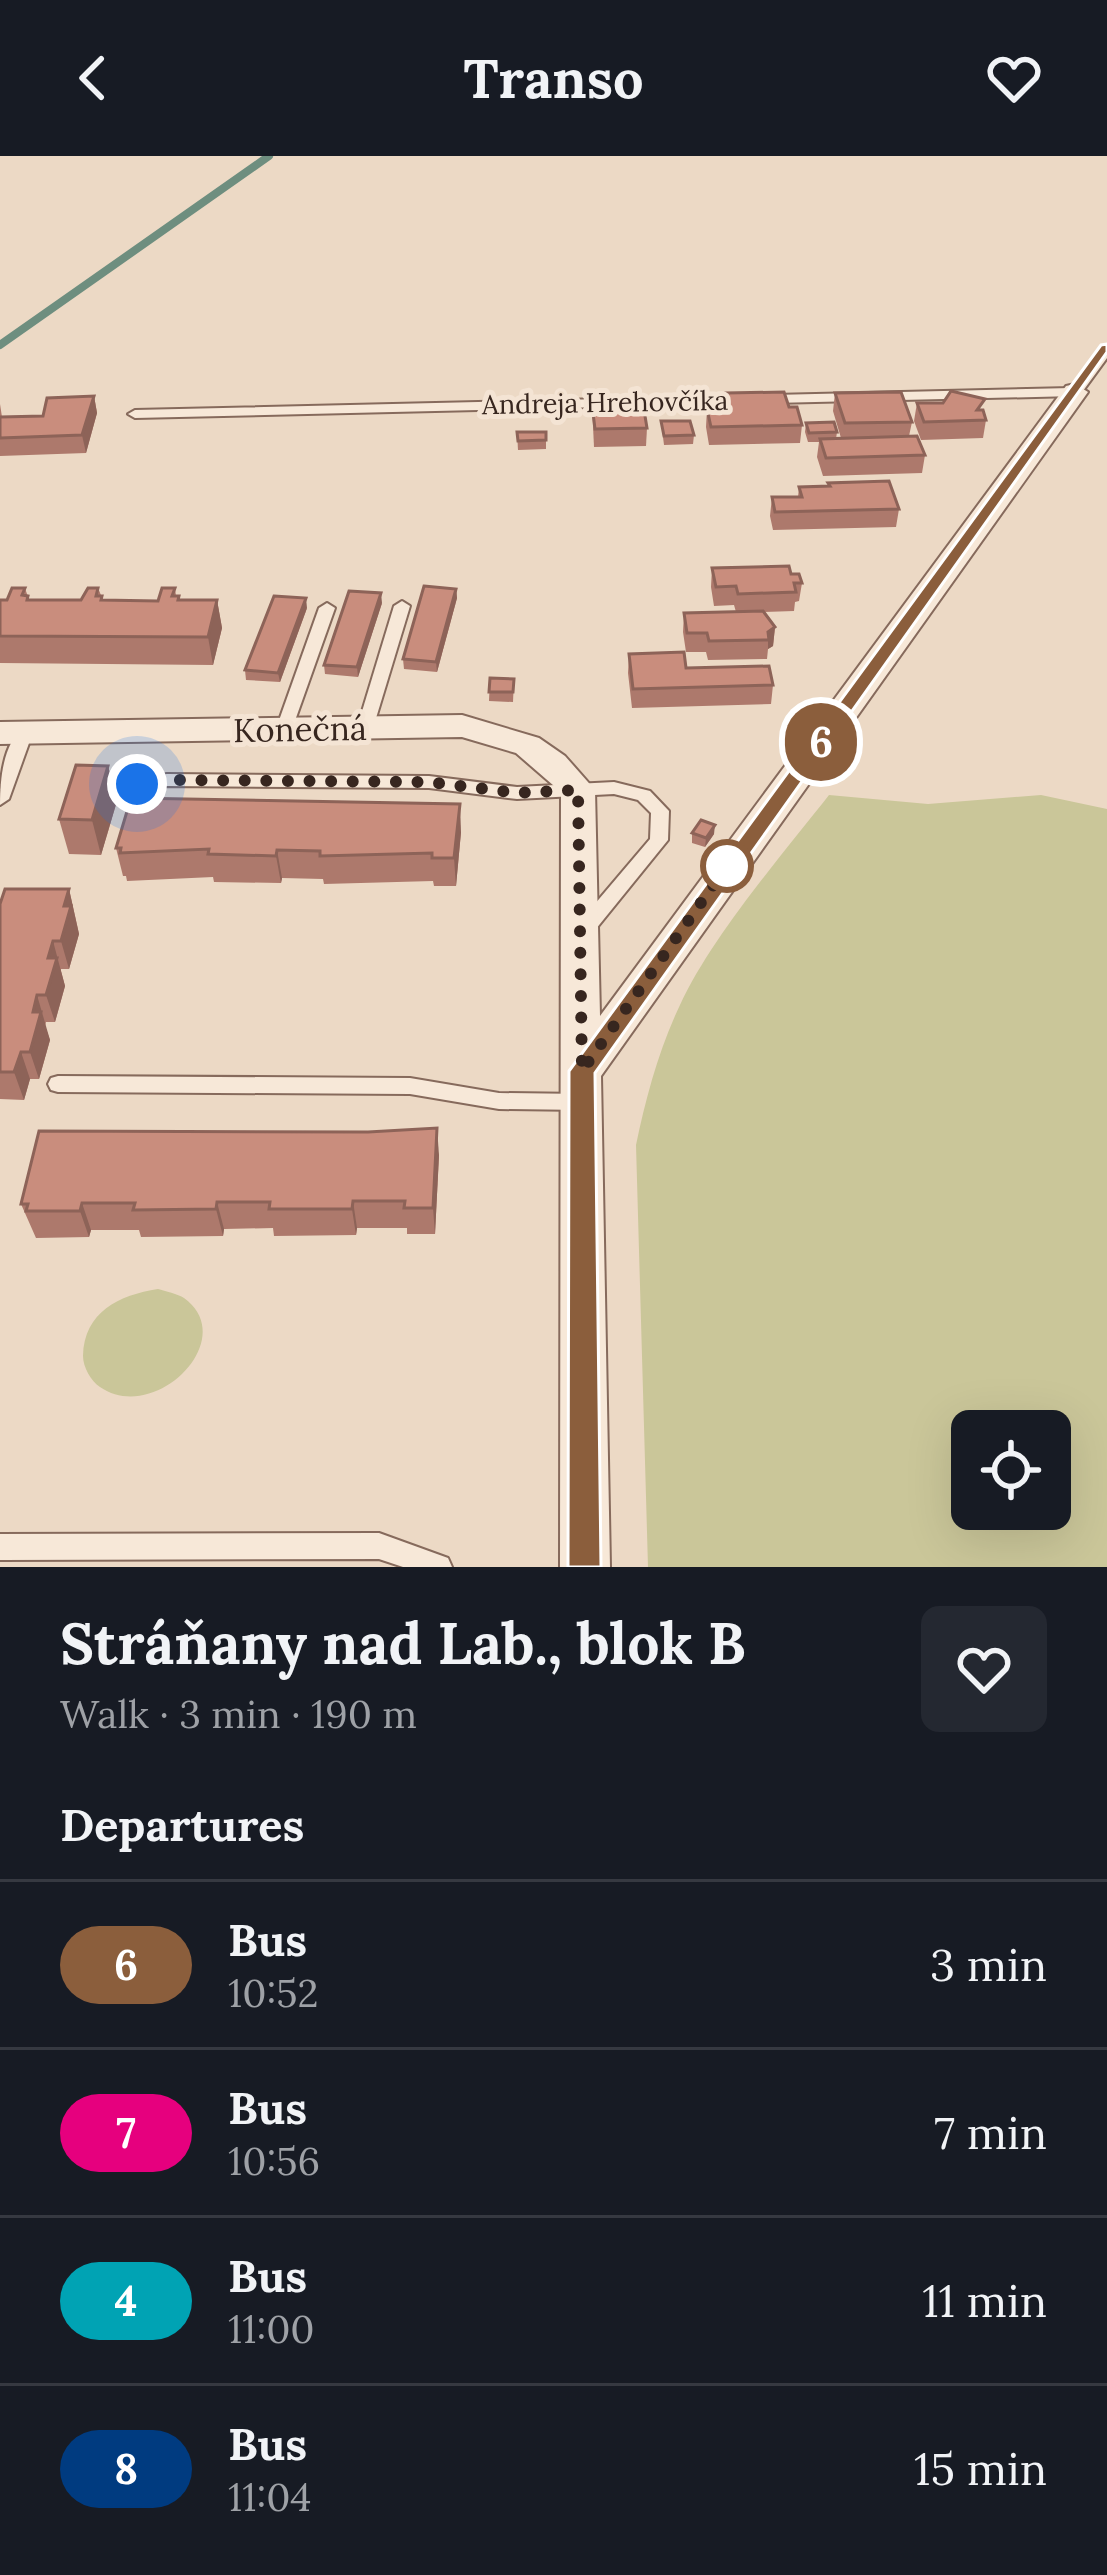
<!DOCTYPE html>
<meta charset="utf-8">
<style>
body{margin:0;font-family:Lora,serif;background:#242831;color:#f1f3f6;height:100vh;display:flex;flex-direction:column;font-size:45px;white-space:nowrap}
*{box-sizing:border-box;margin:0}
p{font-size:39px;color:#9ea1a6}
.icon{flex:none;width:66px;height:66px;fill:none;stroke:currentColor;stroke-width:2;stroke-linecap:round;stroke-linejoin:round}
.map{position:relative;height:1411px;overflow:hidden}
.drawer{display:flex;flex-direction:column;background:#171b24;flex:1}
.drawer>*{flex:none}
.badge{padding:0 24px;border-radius:39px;font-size:42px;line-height:78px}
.fabs{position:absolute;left:951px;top:1254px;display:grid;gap:24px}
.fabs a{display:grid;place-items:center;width:120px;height:120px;border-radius:18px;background:#171b24;box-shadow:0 12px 48px #0002;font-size:60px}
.you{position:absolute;width:60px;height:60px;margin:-30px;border:9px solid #fff;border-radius:50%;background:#1a73e8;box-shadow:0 0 0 18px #1a73e833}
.map>.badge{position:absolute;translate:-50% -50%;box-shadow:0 0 0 6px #fff}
h2{padding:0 60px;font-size:45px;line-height:108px}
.round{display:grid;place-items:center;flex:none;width:126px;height:126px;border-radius:18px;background:#242831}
.overview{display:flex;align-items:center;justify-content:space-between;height:204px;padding:0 60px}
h1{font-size:57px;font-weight:800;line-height:90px}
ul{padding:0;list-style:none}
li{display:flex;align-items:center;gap:36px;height:168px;padding:0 60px;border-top:3px solid #363941}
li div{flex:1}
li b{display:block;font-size:45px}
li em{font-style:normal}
li .badge{min-width:132px;font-weight:700;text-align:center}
header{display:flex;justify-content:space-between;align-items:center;height:156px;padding:0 60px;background:#171b24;font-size:54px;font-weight:800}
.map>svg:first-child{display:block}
.green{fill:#cac699;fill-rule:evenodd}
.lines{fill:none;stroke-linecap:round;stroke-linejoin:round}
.stream{stroke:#6e8e7f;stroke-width:8}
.lane-casing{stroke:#866a5c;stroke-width:4}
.street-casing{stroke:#866a5c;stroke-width:4}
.lane{fill:#f7e8d8;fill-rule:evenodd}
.street{fill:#f7e8d8;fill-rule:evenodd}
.wall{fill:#ad796c}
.shaded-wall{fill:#8d6358}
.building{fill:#c98d7d;stroke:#8d6358;stroke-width:3}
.line{fill:#8b5e3c;stroke:#fff;stroke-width:3}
.walk{stroke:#37261f;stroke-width:12;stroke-dasharray:0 21.6}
.stop-dot{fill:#fff;stroke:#8b5e3c;stroke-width:6}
.labels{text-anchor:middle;stroke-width:10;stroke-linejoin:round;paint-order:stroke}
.far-street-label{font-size:27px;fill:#37261f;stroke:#f4e4d4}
.street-label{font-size:33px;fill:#37261f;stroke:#f4e4d4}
</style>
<header><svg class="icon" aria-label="back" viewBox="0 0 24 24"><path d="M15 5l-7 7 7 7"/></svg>Transo<svg class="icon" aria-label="heart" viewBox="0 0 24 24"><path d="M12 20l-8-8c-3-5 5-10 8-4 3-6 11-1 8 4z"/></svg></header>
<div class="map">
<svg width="1107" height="1411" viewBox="0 0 1107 1411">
<rect width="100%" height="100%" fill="#ecd9c5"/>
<g class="green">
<path d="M 829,639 L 928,648 L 1041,639 L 1107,653 L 1107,1411 L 648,1411 L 636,989 C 646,941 659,893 680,849 C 712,780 782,699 829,639 ZM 1050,1275 L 1050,1353 L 972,1353 L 972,1275 Z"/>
<path d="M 158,1133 C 165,1135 178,1138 184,1142 C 241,1183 155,1269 100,1231 C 91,1225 83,1211 83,1200 C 84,1156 119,1139 158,1133 Z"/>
</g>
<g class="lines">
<path class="stream" d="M 0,189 L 269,0"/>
<defs>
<g id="lane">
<path d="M 1107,189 L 1107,202 L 1080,239 L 1075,240 L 135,262 L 128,258 L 135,254 L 1071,232 L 1103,190 Z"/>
<path d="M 402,445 L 410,450 L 373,572 L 365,577 L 359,576 L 357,572 L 394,450 Z"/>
<path d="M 327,447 L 335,452 L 292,573 L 290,577 L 278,577 L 276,573 L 319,452 Z"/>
<path d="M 25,571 L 33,576 L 9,643 L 0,649 C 0,624 3,585 25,571 Z"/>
<path d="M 167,618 L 429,620 L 517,631 L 614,626 L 650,635 L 669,655 L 668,684 L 591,779 L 577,779 L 575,774 L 577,769 L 650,683 L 651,657 L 638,644 L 614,638 L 517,643 L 429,632 L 167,630 L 137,634 L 128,628 L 137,622 Z"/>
<path d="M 58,920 L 410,922 L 499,937 L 584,938 L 591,940 L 594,946 L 591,952 L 584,954 L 499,953 L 410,938 L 58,936 L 51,934 L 48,928 L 51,922 Z"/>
<path d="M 379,1377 L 448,1402 L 452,1411 L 403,1411 L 379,1403 L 0,1404 L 0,1378 Z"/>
</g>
<path id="street" d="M 1075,228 L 1088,236 L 601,920 L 610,1411 L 560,1411 L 561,636 L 516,597 L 462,581 L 0,588 L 0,566 L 462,559 L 539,582 L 565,600 L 595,634 L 600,860 L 1066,230 Z"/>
</defs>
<use href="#lane" class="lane-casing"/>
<use href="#street" class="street-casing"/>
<use href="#lane" class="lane"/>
<use href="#street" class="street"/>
</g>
<g class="wall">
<path d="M 726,237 L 789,251 L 802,269 L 800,287 L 709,289 L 706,271 L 707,253 L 725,252 Z"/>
<path d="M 835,237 L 912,266 L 909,280 L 925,299 L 922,317 L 823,320 L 817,301 L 819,286 L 808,286 L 805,276 L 806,267 L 837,276 L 836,283 L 841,282 L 833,255 Z"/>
<path d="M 94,240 L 97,257 L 86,297 L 0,300 L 0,248 L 2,261 L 43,260 Z"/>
<path d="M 917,247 L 943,247 L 982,254 L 986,264 L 983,282 L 921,284 L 914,265 Z"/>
<path d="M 592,249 L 647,272 L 646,290 L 594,291 Z"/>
<path d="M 661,265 L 694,279 L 693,288 L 664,289 Z"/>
<path d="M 517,276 L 546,276 L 546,293 L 518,294 Z"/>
<path d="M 828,327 L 899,353 L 896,371 L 773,374 L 770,360 L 772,341 L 798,341 L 799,331 L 828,330 Z"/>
<path d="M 712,412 L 791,418 L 802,427 L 799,445 L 795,446 L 794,455 L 764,456 L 775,471 L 773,490 L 768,493 L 767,503 L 708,504 L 706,496 L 686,496 L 683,476 L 684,457 L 736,456 L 734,449 L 714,450 L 711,431 Z"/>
<path d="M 25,432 L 29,444 L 81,444 L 98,432 L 103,444 L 158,445 L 175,432 L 176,440 L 180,444 L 217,444 L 222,472 L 213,509 L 0,507 L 0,444 L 7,444 Z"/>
<path d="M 456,433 L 457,442 L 437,516 L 404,513 L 403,503 Z"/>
<path d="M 382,447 L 358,521 L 325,518 L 324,509 Z"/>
<path d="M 307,452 L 280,526 L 246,524 L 245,514 Z"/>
<path d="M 629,498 L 686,512 L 773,529 L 771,548 L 632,552 L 628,517 Z"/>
<path d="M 490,522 L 514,523 L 513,546 L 489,545 Z"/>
<path d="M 108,610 L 117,645 L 101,699 L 69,698 L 59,663 Z"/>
<path d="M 461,676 L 456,730 L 434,730 L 433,725 L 324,728 L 323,723 L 282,722 L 281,727 L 214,726 L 213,721 L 127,725 L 126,720 L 123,720 L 116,692 Z"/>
<path d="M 692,677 L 714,678 L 705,691 L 692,687 Z"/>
<path d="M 69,733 L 79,778 L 69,813 L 61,813 L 61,815 L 65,830 L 55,866 L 46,866 L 45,870 L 50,884 L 39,923 L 30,923 L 24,944 L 0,943 L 0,748 Z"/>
<path d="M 439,999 L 435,1078 L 407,1078 L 407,1072 L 357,1072 L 356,1079 L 274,1080 L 273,1072 L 224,1073 L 223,1080 L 141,1081 L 139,1074 L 91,1074 L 89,1081 L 36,1082 L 21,1048 Z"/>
</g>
<g class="shaded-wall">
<path d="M 94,240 L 97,257 L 86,297 L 82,279 Z"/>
<path d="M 456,433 L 457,442 L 437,516 L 436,506 Z"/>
<path d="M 381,437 L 382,447 L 358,521 L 357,511 Z"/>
<path d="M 306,442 L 307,452 L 280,526 L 278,517 Z"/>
<path d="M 217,444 L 222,472 L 213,509 L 208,481 Z"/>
<path d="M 775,471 L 773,490 L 768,493 L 768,476 Z"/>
<path d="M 108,610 L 117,645 L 101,699 L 92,664 Z"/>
<path d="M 460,648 L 461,676 L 456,730 L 454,702 Z"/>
<path d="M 715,669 L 714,678 L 705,691 L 706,682 Z"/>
<path d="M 277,694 L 282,722 L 281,727 L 276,700 Z"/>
<path d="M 69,733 L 79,778 L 69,813 L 61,785 L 64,750 Z"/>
<path d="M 53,785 L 65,830 L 55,866 L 46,839 L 48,802 Z"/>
<path d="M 37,839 L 50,884 L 39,923 L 30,896 L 33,856 Z"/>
<path d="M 21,896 L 30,923 L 24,944 L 14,916 Z"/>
<path d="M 437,972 L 439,999 L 435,1078 L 433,1052 Z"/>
<path d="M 353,1045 L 357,1072 L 356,1079 L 352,1053 Z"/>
<path d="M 217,1046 L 224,1073 L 223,1080 L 216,1053 Z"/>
<path d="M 82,1047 L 91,1074 L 89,1081 L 80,1055 Z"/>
</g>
<g class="building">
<path d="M 951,235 L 985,243 L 977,254 L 983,254 L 986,264 L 924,266 L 917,247 L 943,247 Z"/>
<path d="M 784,236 L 789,251 L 797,251 L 802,269 L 711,271 L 707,253 L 729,252 L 726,237 Z"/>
<path d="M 901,236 L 912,266 L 845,267 L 835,237 Z"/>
<path d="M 94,240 L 82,279 L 0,282 L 0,261 L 43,260 L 47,242 Z"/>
<path d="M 643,248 L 647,272 L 595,273 L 592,249 Z"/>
<path d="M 661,265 L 690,265 L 694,279 L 664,280 Z"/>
<path d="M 834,266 L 837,276 L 809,277 L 806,267 Z"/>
<path d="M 517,276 L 546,276 L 546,284 L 518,285 Z"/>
<path d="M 917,280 L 925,299 L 826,302 L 820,283 Z"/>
<path d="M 889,325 L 899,353 L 775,356 L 772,341 L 802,341 L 799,331 L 830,330 L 828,327 Z"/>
<path d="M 789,410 L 791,418 L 799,418 L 802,427 L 794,427 L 796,436 L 738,438 L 736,430 L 716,431 L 712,412 Z"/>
<path d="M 424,430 L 456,433 L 436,506 L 403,503 Z"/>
<path d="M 12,432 L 25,432 L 22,439 L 28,440 L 27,444 L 81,444 L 88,432 L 98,432 L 96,440 L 102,440 L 101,444 L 158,445 L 162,432 L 175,432 L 172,440 L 179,440 L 178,444 L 217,444 L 208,481 L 0,480 L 0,444 L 7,444 Z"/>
<path d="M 349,435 L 381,437 L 357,511 L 324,509 Z"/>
<path d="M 274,440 L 306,442 L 278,517 L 245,514 Z"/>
<path d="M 763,455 L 775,471 L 768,476 L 769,484 L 709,485 L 707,477 L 687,477 L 684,457 Z"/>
<path d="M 684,496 L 686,512 L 769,510 L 773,529 L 633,533 L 629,498 Z"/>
<path d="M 490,522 L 514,523 L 513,536 L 489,536 Z"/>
<path d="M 76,609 L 108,610 L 92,664 L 59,663 Z"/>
<path d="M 131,642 L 460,648 L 454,702 L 432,702 L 432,697 L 320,700 L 320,695 L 277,694 L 276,700 L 208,698 L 209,693 L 120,697 L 121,692 L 116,692 Z"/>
<path d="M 701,664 L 715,669 L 706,682 L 692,677 Z"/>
<path d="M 5,733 L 69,733 L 64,750 L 71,750 L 61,785 L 53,785 L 48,802 L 57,802 L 46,839 L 37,839 L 33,856 L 41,856 L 30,896 L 21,896 L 14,916 L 0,916 L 0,748 Z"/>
<path d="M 437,972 L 433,1052 L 404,1052 L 405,1045 L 353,1045 L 352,1053 L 269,1053 L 270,1046 L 217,1046 L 216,1053 L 133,1054 L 135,1047 L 82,1047 L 80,1055 L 26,1055 L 28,1048 L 21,1048 L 39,975 L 368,976 Z"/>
</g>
<path class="line" d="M 1107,188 L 1107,196 L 595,917 L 601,1411 L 568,1411 L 569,915 L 1101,189 Z"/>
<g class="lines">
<path class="walk" d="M 137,628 L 166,624 L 429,626 L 517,637 L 578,634 L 582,915 L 727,710"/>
</g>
<circle class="stop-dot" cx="727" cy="710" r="24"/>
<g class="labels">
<g class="far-street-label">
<text transform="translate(605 247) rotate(-1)" y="9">Andreja Hrehovčíka</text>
</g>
<g class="street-label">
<text transform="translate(300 573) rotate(-1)" y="12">Konečná</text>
</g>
</g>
</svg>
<div class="fabs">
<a><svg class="icon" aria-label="locate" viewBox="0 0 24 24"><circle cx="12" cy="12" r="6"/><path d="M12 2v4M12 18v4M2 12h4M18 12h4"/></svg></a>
</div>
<div class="you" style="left:137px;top:628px"></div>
<b class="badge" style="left:821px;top:586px;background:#8b5e3c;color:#fff">6</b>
</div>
<section class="drawer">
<div class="overview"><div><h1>Stráňany nad Lab., blok B</h1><p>Walk · 3 min · 190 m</p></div><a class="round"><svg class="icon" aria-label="heart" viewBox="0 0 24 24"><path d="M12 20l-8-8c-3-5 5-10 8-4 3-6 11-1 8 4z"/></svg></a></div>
<h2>Departures</h2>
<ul>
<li><span class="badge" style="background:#8b5e3c;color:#fff">6</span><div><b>Bus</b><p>10:52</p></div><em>3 min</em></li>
<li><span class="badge" style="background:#e6007e;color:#fff">7</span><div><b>Bus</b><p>10:56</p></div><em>7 min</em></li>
<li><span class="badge" style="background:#00a3b4;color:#fff">4</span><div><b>Bus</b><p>11:00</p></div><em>11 min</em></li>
<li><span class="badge" style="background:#003b80;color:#fff">8</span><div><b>Bus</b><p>11:04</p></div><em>15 min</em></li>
</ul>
</section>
